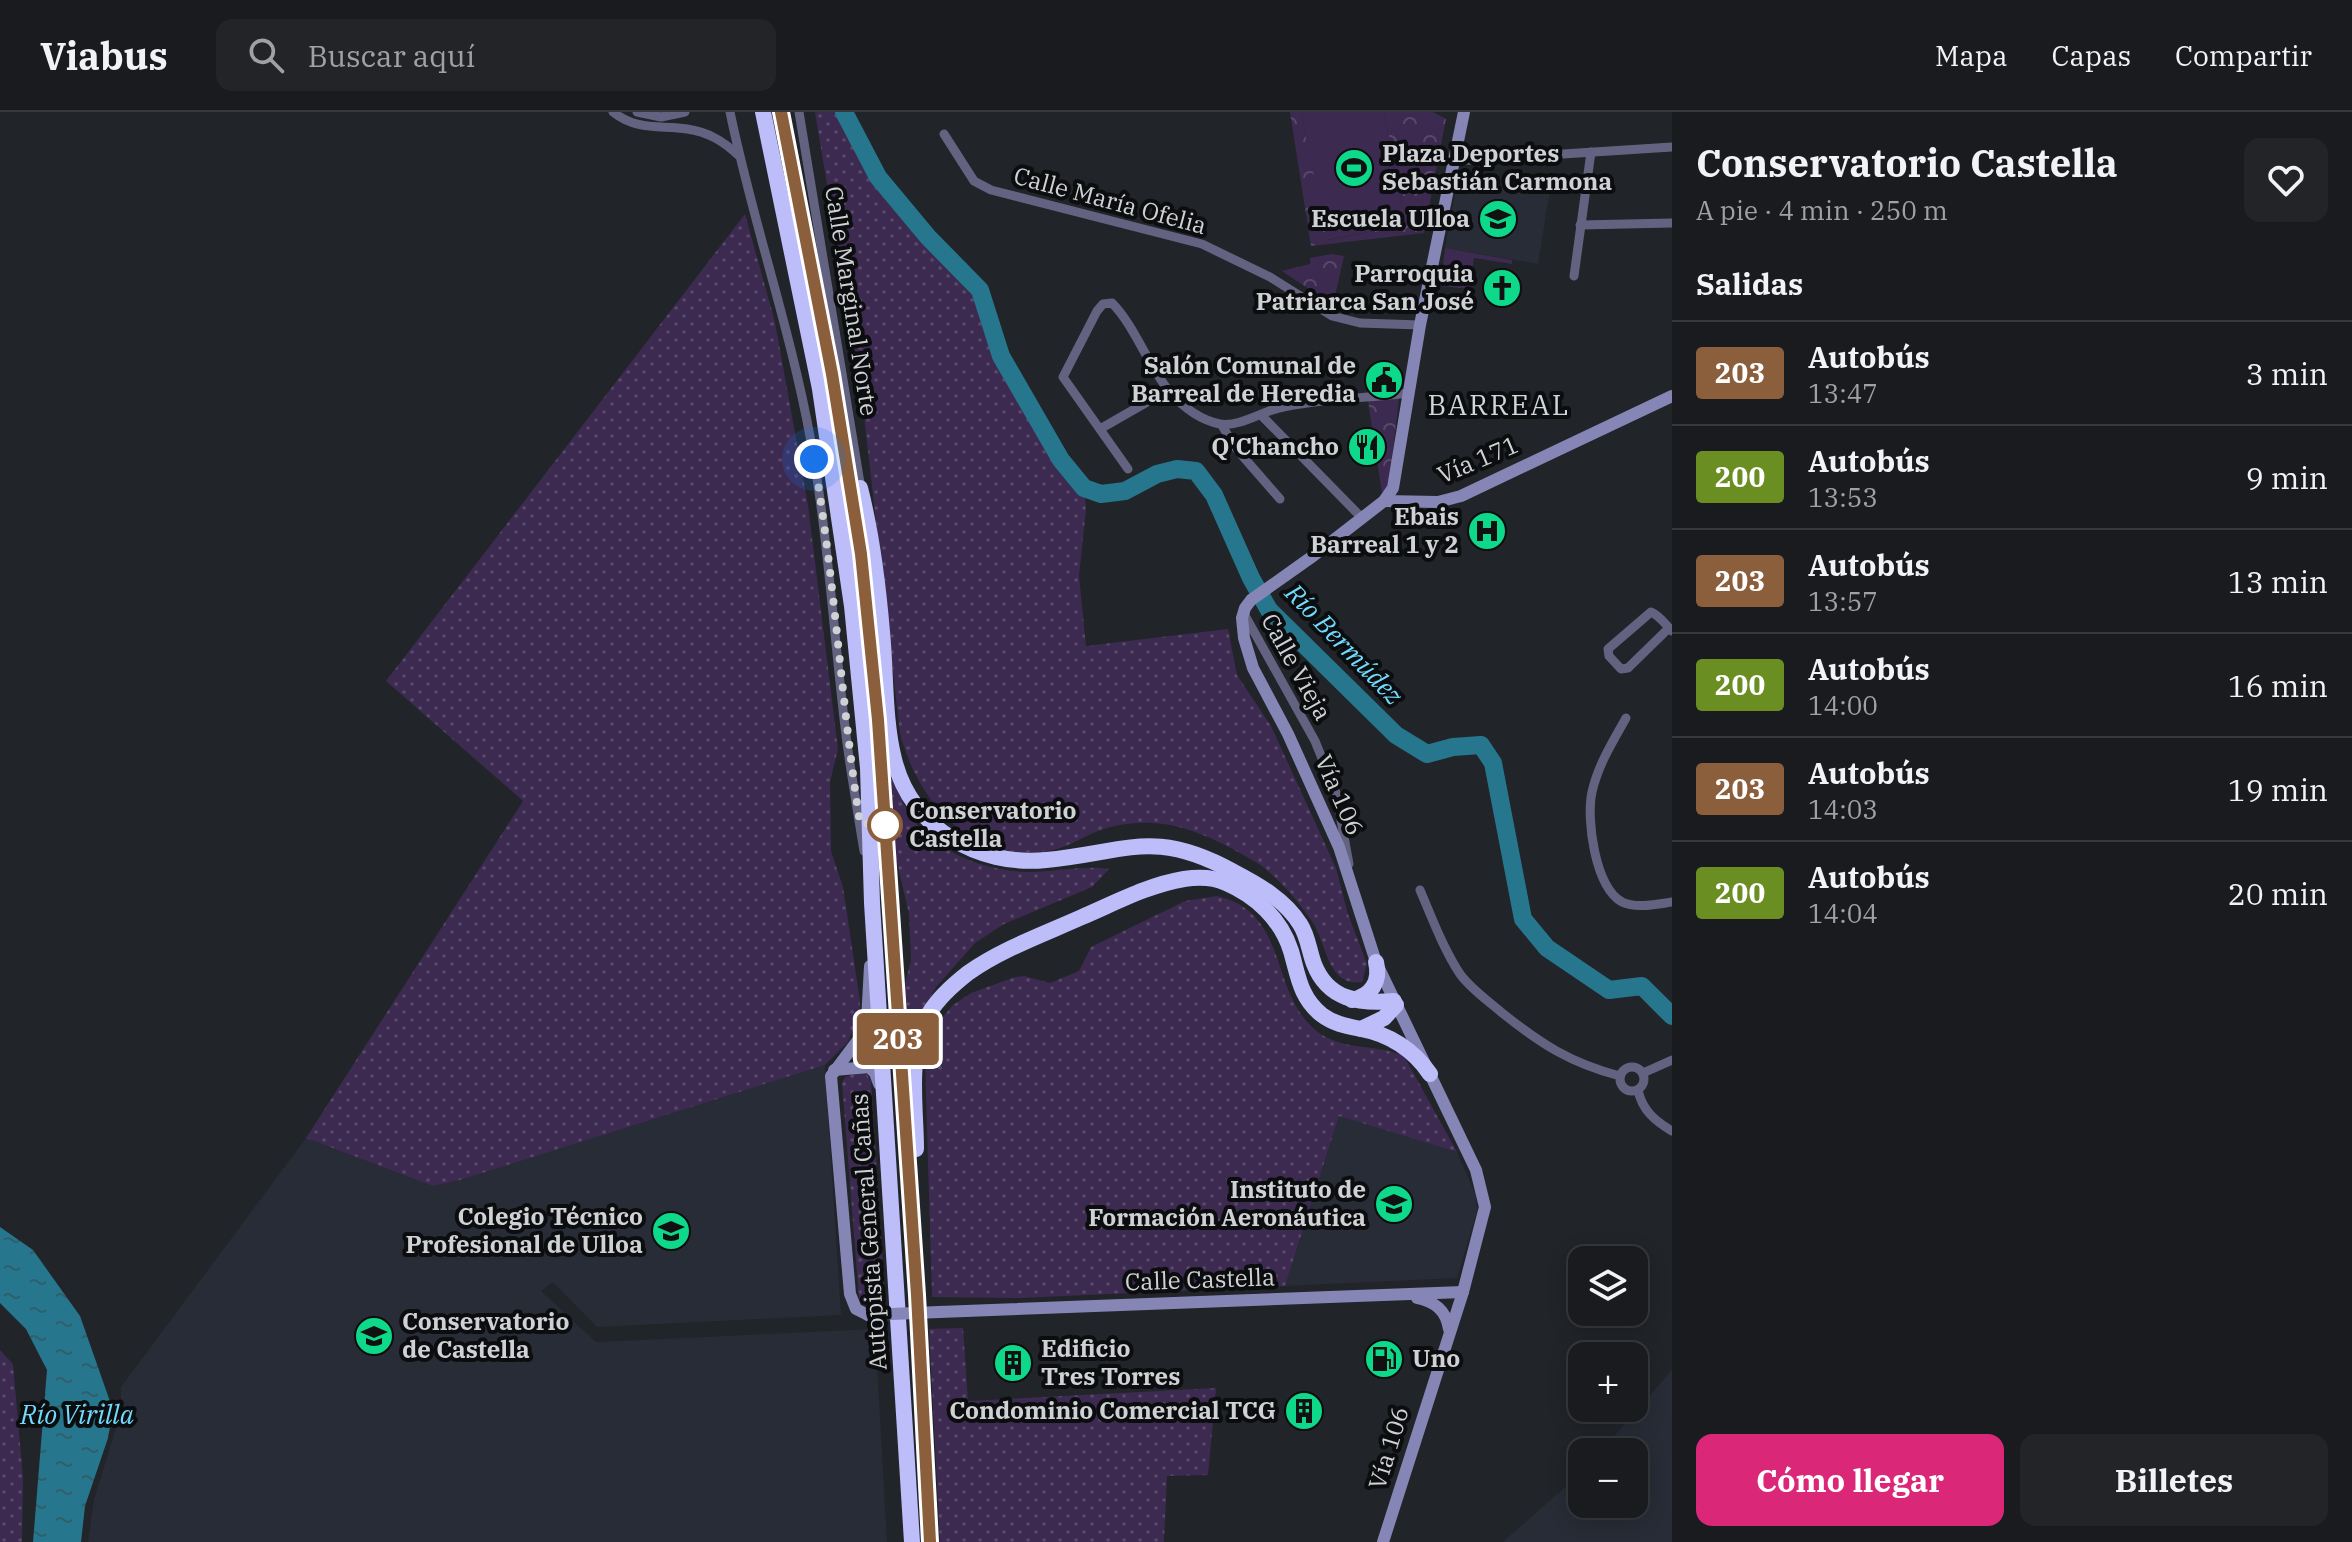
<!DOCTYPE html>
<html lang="es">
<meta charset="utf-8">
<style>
body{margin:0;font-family:"IBM Plex Serif",serif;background:#222428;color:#f1f3f6;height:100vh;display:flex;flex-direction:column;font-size:30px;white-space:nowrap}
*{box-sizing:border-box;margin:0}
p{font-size:26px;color:#9fa1a4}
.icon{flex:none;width:44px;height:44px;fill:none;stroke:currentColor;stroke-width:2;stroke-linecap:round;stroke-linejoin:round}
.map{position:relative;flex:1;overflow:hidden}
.drawer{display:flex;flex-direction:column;background:#191b1f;width:680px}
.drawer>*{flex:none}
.badge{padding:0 16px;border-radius:6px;font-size:28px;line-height:52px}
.fabs{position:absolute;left:1568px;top:1134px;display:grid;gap:16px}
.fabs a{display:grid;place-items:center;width:80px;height:80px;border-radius:16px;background:#191b1f;box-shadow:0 4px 20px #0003,0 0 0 2px #37393d;font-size:40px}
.you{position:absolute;width:40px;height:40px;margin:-20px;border:6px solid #fff;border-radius:50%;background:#1a73e8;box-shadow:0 0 0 12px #1a73e833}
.map>.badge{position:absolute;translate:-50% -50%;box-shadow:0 0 0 4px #fff}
h2{padding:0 24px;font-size:30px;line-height:72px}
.round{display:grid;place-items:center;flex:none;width:84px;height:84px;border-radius:16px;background:#222428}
.overview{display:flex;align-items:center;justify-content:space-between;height:136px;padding:0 24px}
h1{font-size:38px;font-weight:700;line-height:60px}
.button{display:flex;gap:16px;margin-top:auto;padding:16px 24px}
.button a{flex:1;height:92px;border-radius:16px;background:#db2777;color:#fff;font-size:32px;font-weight:700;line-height:92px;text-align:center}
.button a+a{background:#222428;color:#f1f3f6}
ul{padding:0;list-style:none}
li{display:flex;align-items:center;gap:24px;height:104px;padding:0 24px;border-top:2px solid #37393d}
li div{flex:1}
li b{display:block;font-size:30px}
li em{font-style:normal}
li .badge{min-width:88px;font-weight:700;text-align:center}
header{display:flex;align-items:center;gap:48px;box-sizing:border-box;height:112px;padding:0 40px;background:#191b1f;border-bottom:2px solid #37393d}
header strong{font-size:38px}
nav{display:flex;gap:44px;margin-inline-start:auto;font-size:28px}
.search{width:560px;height:72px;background:#222428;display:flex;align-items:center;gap:20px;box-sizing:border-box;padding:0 28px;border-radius:16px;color:#9fa1a4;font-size:30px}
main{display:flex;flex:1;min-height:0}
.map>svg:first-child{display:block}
.built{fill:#272c36}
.grass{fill:url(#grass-dots)}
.forest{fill:url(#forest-crowns)}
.garden{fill:#3d2a51}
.water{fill:url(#water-ripples)}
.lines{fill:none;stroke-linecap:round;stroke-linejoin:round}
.river{stroke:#26778e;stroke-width:18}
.street{stroke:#636381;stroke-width:9}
.secondary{stroke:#8686b6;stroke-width:12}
.highway{stroke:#bdbdf9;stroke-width:16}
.secondary-bridge{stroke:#8686b6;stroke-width:12}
.line-casing{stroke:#fff;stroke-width:18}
.line{stroke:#8b5e3c;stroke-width:12}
.walk{stroke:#cfd1d4;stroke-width:8;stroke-dasharray:0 14.4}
.stop-dot{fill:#fff;stroke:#8b5e3c;stroke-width:4}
.labels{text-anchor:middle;stroke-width:8;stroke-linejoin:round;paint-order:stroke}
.poi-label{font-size:24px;font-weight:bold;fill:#cfd1d4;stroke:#0c0d0f;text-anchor:end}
.street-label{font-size:24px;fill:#cfd1d4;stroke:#0c0d0f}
.stop-label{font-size:24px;font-weight:bold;fill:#cfd1d4;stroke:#0c0d0f;text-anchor:start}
.water-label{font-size:26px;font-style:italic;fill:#72dbfd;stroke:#0c0d0f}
.quarter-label{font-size:28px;letter-spacing:2px;fill:#d1d5dc;stroke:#0c0d0f}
</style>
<header>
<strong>Viabus</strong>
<div class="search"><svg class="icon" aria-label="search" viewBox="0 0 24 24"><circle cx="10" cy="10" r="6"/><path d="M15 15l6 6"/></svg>Buscar aquí</div>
<nav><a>Mapa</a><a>Capas</a><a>Compartir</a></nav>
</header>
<main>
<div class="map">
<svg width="1672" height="1430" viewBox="0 0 1672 1430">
<defs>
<pattern id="grass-dots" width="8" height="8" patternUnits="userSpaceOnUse" patternTransform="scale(2)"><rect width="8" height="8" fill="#3d2a51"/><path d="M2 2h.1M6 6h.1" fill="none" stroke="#584869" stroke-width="1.8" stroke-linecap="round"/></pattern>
<pattern id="forest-crowns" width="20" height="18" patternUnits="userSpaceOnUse" patternTransform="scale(2)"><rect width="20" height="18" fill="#3d2a51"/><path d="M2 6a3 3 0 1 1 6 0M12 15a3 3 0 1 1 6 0" fill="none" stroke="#584869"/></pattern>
<pattern id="water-ripples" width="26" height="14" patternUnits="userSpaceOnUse" patternTransform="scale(2)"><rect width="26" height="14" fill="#26778e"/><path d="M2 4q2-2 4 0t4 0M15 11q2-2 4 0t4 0" fill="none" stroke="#315e6b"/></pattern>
</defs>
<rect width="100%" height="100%" fill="#212429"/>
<g class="built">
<path d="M 1459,61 L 1550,78 L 1538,152 L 1445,136 Z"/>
<path d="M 825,953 L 841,1203 L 597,1215 L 553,1170 L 541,1179 L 596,1230 L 875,1217 L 887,1430 L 88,1430 L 94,1387 L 121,1300 L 121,1275 L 306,1026 L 433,1074 L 460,1068 Z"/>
<path d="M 1339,1004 L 1457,1040 L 1476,1084 L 1477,1100 L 1457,1166 L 1285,1174 Z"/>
<path d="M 1672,1258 L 1672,1430 L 1503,1430 L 1582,1360 L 1582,1392 L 1634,1392 L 1634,1340 L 1600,1340 Z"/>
</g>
<g class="grass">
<path d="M 815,0 L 844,0 L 878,65 L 928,125 L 980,178 L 1001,244 L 1061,348 L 1084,376 L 1086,398 L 1079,464 L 1086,534 L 1228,517 L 1237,563 L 1271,614 L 1336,756 L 1348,802 L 1367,852 L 1362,870 C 1327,875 1327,832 1313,811 C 1299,790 1276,762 1254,749 C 1225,732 1187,712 1153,711 C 1137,710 1119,712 1104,717 C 1087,722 1071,734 1053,738 C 973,753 920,694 900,622 L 861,277 Z"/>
<path d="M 745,102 L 775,210 L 808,393 L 838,637 L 830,670 L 831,739 L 843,775 L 860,889 L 859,904 L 848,930 L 825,953 L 460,1068 L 433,1074 L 306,1026 L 523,689 L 386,569 Z"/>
<path d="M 889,662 C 897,679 905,696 916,711 C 941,743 989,759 1028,760 C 1055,760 1082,753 1109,757 L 1092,775 L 1004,812 L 975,831 L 936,875 L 912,917 L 902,884 L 911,848 L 909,802 L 896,746 Z"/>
<path d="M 1217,784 C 1287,800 1270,874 1311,914 C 1338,941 1372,930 1404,944 L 1457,1040 L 1339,1004 L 1285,1174 L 1021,1186 L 932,1185 L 925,947 L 932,924 L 941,907 L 953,893 L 971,881 L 1015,865 L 1024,864 L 1050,871 L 1079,859 L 1091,835 L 1185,789 Z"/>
<path d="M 859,960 L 866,961 L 871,969 L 885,1187 L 879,1192 L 863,1192 L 859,1186 L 842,971 L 845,965 Z"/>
<path d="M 963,1216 L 968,1289 L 1216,1276 L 1208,1363 L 1167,1364 L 1164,1430 L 940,1430 L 929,1217 Z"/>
<path d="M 0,1238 L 13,1252 L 23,1366 L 22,1430 L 0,1430 Z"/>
</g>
<g class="forest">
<path d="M 1290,0 L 1301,0 L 1328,128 L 1406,113 L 1384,0 L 1433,0 L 1446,7 L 1424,121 L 1311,134 Z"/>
<path d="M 1331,142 L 1344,144 L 1333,193 L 1282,159 L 1310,152 L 1310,146 Z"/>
<path d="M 1399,286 L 1389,374 L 1382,381 L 1368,289 Z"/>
</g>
<g class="garden">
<path d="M 1301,0 L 1384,0 L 1406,113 L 1327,128 Z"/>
<path d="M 1445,136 L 1512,148 L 1512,152 L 1474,146 L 1470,177 L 1440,174 Z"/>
</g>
<path class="water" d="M 0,1115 L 33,1138 L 80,1204 L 113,1298 L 108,1326 L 85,1394 L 81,1430 L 33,1430 L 47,1258 L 26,1217 L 0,1191 Z"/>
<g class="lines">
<path class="river" d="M 844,0 L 878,65 L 928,125 L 980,178 L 1001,244 L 1061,348 L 1084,376 L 1101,382 L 1125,379 L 1157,362 L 1177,357 L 1196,359 L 1214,383 L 1251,466 L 1269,498 L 1396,623 L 1427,642 L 1453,635 L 1481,633 L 1493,651 L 1523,807 L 1547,836 L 1609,878 L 1642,874 L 1672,904"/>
<g class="street">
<path d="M 613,0 C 637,19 660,13 687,17 C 708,20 723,29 738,43"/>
<path d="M 637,0 L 661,5 L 685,0"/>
<path d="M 730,0 C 753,111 791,218 811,330 C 829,430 834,531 847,631 C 852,667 858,703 864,739"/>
<path d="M 799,0 L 861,377"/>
<path d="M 944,22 L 974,69 L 991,78 L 1202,132 L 1270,165 L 1332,204 L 1360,211 L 1420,213"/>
<path d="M 1454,49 L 1672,35"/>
<path d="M 1580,113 L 1672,111"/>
<path d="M 1574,164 L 1591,40"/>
<path d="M 1261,303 L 1361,405"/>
<path d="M 1222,313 L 1233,333 L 1280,387"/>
<path d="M 1100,317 L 1168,278"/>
<path d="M 1128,357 L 1063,265 L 1097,199 L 1103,192 L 1112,191 C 1134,213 1148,253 1169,279 C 1182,294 1200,308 1220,312 C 1240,315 1261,300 1279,296 C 1317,287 1369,286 1408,281"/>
<path d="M 1243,500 L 1315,629 L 1336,681 L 1349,752"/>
<path d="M 1669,516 L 1628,556 L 1621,557 L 1609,544 L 1608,537 L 1651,500 C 1659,503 1666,513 1672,519"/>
<path d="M 1626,606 C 1613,629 1598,653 1592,680 C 1586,707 1595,775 1622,790 C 1636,797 1658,792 1672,790"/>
<path d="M 1420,778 C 1432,806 1443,836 1460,862 C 1471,877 1487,888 1501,900 C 1541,932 1570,951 1620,964"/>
<circle cx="1632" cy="967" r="12"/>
<path d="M 1643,961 L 1672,948"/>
<path d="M 1638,978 C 1642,998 1655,1009 1672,1019"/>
</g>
<g class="secondary">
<path d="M 1384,389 L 1438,390 L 1461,384 L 1672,284"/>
<path d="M 834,958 L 869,955 L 875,961 L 879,972"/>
<path d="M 1417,1186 C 1435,1190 1446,1198 1449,1217"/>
<path d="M 939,1200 L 1463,1180"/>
<path d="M 868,1203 L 856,1197 L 850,1182 L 831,964 L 864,920 L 867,909 L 870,854"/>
<path d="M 1383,1430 L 1463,1180 L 1485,1095 L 1476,1058 L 1376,850 L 1339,735 L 1288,622 L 1253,556 L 1244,526 L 1242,506 L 1245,496 L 1251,488 L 1313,444 L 1384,389 L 1393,376 L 1420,213 L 1464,0"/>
</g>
<g class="highway">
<path d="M 763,0 L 820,277 L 852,494 L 868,656 L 872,791 L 912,1430"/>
<path d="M 781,0 L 832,262 L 861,442 L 878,608 L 917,1183 L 930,1430"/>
<path d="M 860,376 C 872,423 878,472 882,520 C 886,560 884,608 894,647 C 911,716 978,755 1046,748 C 1128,740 1154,716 1234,760 C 1259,773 1285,788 1300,812 C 1308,824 1309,839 1314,852 C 1328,888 1359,892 1394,889"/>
<path d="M 1352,888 C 1371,884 1381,870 1376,850"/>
<path d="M 1361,917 L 1384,906 L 1396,893"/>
<path d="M 916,1037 C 916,994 906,939 930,900 C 939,885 954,872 968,861 C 1002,837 1044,822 1082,805 C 1115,791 1148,773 1184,767 C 1198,765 1213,765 1226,771 C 1256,784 1281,807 1291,839 C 1298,863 1300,886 1322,903 C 1334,912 1346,914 1361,917 C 1389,922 1414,938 1430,962"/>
</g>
<path class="secondary-bridge" d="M 868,1203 L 939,1200"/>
</g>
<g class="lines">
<defs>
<path id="line" d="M 781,0 L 832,262 L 861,442 L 878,608 L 917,1183 L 930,1430"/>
</defs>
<use href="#line" class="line-casing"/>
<use href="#line" class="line"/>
<path class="walk" d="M 814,347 C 835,468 841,590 860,711 L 885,713"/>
</g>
<defs>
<symbol id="stadium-disc" viewBox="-11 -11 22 22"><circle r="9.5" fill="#0ed98a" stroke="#0c0d0f"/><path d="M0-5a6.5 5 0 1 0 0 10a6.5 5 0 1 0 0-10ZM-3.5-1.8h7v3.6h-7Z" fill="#111"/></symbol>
<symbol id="school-disc" viewBox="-11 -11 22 22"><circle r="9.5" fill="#0ed98a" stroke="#0c0d0f"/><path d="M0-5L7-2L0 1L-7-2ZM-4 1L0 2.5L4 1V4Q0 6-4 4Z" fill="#111"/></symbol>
<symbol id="church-disc" viewBox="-11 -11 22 22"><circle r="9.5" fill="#0ed98a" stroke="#0c0d0f"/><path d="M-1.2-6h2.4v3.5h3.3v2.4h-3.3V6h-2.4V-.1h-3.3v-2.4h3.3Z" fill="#111"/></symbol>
<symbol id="civic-disc" viewBox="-11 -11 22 22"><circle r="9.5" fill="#0ed98a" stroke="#0c0d0f"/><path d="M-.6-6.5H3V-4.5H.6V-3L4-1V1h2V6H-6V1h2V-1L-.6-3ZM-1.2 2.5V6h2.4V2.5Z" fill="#111"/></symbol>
<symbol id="restaurant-disc" viewBox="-11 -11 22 22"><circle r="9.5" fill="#0ed98a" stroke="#0c0d0f"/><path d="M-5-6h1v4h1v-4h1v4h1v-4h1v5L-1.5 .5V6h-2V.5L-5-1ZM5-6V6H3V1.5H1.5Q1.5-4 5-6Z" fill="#111"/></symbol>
<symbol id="hospital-disc" viewBox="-11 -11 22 22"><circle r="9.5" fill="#0ed98a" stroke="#0c0d0f"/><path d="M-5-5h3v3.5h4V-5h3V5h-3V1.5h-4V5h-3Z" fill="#111"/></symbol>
<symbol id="university-disc" viewBox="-11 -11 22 22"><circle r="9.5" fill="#0ed98a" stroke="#0c0d0f"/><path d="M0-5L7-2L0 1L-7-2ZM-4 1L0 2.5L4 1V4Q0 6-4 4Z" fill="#111"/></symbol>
<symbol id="fuel-disc" viewBox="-11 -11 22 22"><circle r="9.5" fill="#0ed98a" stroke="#0c0d0f"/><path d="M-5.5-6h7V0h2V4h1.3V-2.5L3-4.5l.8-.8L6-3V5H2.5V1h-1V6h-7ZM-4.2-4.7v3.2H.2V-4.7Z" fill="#111"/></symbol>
<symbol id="building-disc" viewBox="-11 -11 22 22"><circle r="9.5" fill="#0ed98a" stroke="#0c0d0f"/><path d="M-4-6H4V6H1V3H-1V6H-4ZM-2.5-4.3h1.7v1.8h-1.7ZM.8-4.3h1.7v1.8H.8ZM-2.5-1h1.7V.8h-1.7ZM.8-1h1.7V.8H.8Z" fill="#111"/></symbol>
</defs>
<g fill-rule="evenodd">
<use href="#stadium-disc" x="1332" y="34" width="44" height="44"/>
<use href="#school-disc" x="1476" y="85" width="44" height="44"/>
<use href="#church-disc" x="1480" y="154" width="44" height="44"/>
<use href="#civic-disc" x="1362" y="246" width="44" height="44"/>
<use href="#restaurant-disc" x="1345" y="313" width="44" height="44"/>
<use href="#hospital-disc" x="1465" y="397" width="44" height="44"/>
<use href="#university-disc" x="1372" y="1070" width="44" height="44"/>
<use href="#school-disc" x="649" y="1097" width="44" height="44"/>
<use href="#school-disc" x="352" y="1202" width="44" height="44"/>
<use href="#fuel-disc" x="1362" y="1225" width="44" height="44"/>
<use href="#building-disc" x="991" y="1229" width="44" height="44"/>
<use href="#building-disc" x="1282" y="1277" width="44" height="44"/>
</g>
<circle class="stop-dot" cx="885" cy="713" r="16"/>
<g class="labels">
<g class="poi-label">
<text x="1382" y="50" text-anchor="start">Plaza Deportes<tspan x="1382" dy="28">Sebastián Carmona</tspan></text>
<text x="1470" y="115">Escuela Ulloa</text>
<text x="1474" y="170">Parroquia<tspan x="1474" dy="28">Patriarca San José</tspan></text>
<text x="1356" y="262">Salón Comunal de<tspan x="1356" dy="28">Barreal de Heredia</tspan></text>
<text x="1339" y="343">Q'Chancho</text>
<text x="1459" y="413">Ebais<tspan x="1459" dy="28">Barreal 1 y 2</tspan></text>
<text x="1366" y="1086">Instituto de<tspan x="1366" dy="28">Formación Aeronáutica</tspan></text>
<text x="643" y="1113">Colegio Técnico<tspan x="643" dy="28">Profesional de Ulloa</tspan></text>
<text x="402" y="1218" text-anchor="start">Conservatorio<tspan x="402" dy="28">de Castella</tspan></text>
<text x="1041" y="1245" text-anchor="start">Edificio<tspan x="1041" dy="28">Tres Torres</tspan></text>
<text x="1412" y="1255" text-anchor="start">Uno</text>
<text x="1276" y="1307">Condominio Comercial TCG</text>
</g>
<g class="street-label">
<text transform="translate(1110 89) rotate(15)" y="8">Calle María Ofelia</text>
<text transform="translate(851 189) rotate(81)" y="8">Calle Marginal Norte</text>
<text transform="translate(1478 348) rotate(-23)" y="8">Vía 171</text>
<text transform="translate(1296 555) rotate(61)" y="8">Calle Vieja</text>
<text transform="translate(1339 683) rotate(66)" y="8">Vía 106</text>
<text transform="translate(869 1120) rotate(-94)" y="8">Autopista General Cañas</text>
<text transform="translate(1200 1168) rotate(-2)" y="8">Calle Castella</text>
<text transform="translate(1389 1336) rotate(-73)" y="8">Vía 106</text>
</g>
<g class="stop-label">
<text x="909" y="707">Conservatorio<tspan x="909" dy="28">Castella</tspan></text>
</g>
<g class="water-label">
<text transform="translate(1344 532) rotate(46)" y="9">Río Bermúdez</text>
<text x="77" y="1312">Río Virilla</text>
</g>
<g class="quarter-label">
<text x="1499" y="303">BARREAL</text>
</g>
</g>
</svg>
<div class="fabs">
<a><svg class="icon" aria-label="layers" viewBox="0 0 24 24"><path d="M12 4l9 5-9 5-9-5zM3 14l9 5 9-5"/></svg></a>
<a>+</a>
<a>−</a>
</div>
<div class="you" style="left:814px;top:347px"></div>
<b class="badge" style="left:898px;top:927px;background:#8b5e3c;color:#fff">203</b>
</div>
<section class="drawer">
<div class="overview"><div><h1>Conservatorio Castella</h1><p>A pie · 4 min · 250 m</p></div><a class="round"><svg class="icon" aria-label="heart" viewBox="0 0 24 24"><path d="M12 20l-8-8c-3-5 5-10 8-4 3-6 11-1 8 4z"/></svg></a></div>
<h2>Salidas</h2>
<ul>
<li><span class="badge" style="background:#8b5e3c;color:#fff">203</span><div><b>Autobús</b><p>13:47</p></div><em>3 min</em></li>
<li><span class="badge" style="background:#6b8e23;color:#fff">200</span><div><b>Autobús</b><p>13:53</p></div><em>9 min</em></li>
<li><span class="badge" style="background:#8b5e3c;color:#fff">203</span><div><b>Autobús</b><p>13:57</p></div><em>13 min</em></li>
<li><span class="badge" style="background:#6b8e23;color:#fff">200</span><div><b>Autobús</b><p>14:00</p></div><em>16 min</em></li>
<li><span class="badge" style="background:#8b5e3c;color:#fff">203</span><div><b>Autobús</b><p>14:03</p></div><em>19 min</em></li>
<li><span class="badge" style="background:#6b8e23;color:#fff">200</span><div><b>Autobús</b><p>14:04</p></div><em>20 min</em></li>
</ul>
<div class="button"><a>Cómo llegar</a><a>Billetes</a></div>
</section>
</main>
